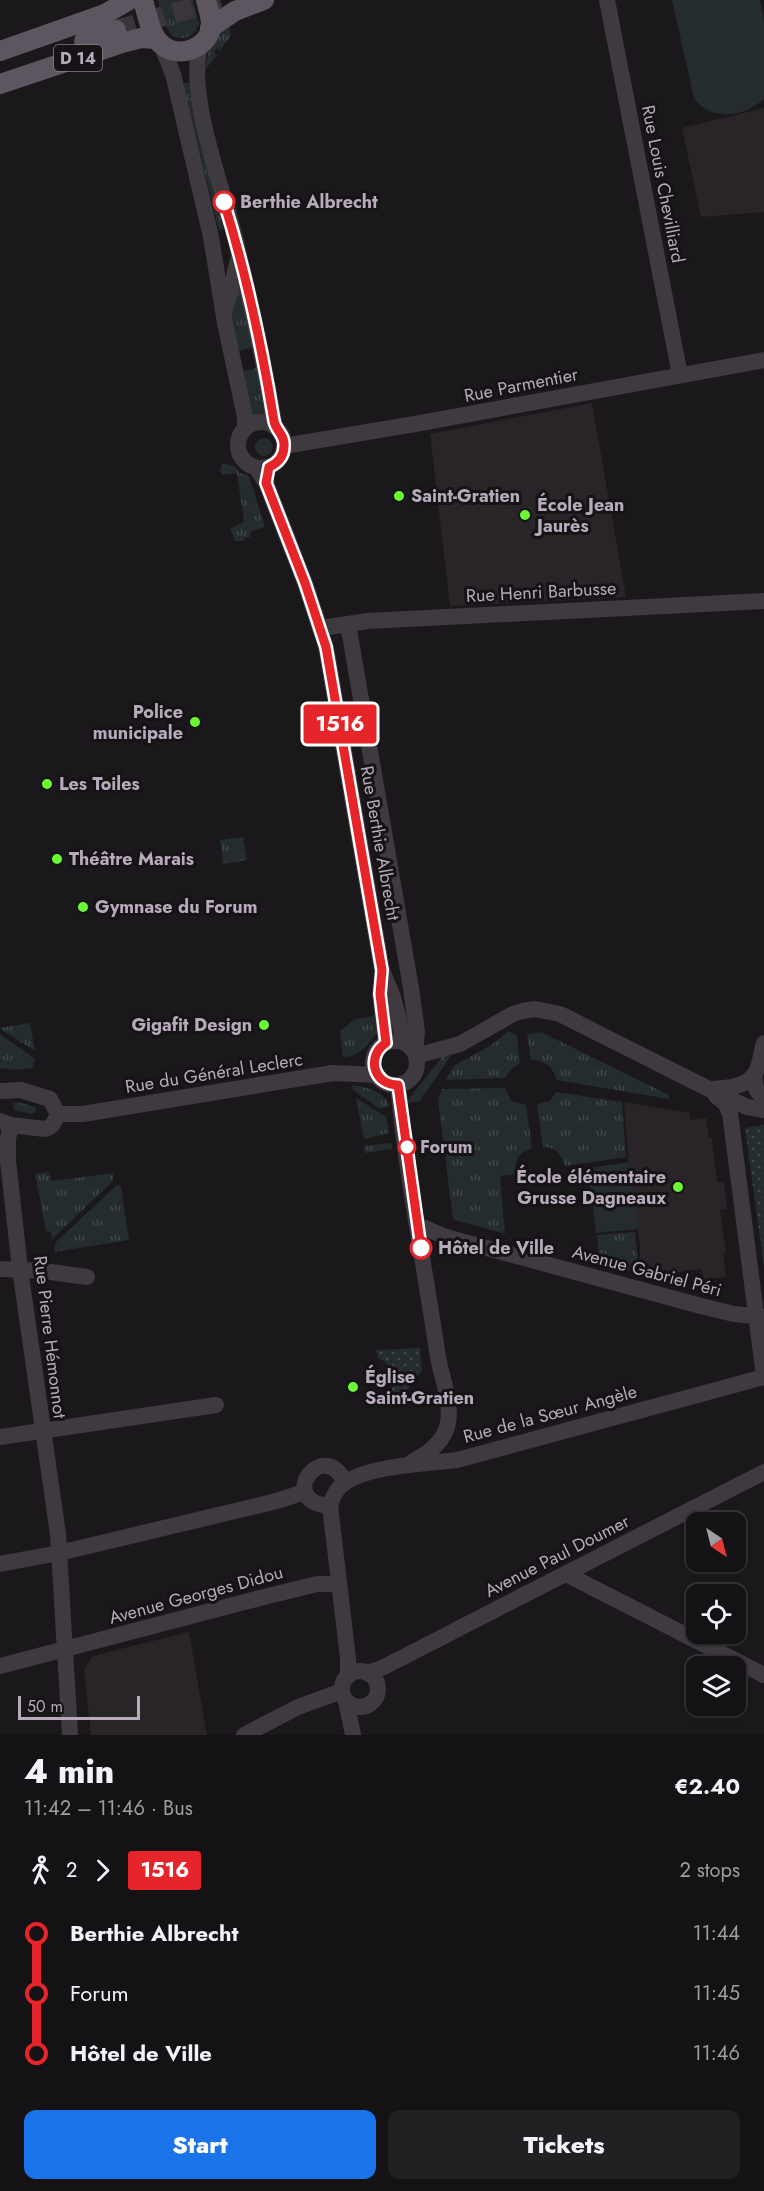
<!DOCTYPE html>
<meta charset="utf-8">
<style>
body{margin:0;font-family:Jost,sans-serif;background:#212022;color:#f1f3f6;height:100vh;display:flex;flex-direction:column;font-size:22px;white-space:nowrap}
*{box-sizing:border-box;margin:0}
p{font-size:20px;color:#9d9ea0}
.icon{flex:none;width:33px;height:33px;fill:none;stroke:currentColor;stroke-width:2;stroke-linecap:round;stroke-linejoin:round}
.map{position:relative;height:1735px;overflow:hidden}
.side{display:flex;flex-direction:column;background:#141214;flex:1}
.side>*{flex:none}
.badge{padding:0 12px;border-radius:4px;font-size:21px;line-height:39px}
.needle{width:39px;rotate:145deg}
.fabs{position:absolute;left:686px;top:1512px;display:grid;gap:12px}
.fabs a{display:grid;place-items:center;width:60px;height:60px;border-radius:12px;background:#141214;box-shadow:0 2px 4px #0004,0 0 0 2px #333234;font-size:30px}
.scale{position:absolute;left:18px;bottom:15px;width:122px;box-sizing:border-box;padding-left:6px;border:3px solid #b7aabb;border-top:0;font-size:16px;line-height:21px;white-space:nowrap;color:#b7aabb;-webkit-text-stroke:4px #161316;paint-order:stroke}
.map>.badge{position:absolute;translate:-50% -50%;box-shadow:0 0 0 3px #fff}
.legs{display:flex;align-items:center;gap:9px;height:66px;padding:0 24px;font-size:20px}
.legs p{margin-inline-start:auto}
.overview{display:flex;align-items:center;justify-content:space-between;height:102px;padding:0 24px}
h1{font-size:33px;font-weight:800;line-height:45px}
.button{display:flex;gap:12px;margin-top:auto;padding:12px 24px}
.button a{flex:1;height:69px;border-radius:12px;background:#1a73e8;color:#fff;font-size:24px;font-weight:800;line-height:69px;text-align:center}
.button a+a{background:#212022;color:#f1f3f6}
ul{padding:0 24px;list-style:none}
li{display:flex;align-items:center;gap:21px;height:60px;font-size:22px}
li i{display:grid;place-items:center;width:9px;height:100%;margin:0 8px;background:currentColor}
li i::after{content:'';width:15px;height:15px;margin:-8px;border:4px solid;border-radius:50%;background:#141214}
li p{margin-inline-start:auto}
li:first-child i{background:linear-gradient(#0000 50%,currentColor 0)}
li:last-child i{background:linear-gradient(currentColor 50%,#0000 0)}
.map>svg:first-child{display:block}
.built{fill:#282428}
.grass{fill:url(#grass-tufts)}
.park{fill:url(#park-dots)}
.garden{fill:#242c2e}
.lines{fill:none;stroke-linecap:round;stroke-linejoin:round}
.major-tunnel{stroke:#3a353b;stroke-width:20;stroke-dasharray:20 10;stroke-linecap:butt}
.minor{stroke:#3f3940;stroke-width:16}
.major{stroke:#5d555f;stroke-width:20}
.line-1-casing{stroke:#fff;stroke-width:14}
.line-1{stroke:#e52529;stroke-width:9}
.stop-1-dot{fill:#fff;stroke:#e52529;stroke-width:3}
.poi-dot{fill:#69f932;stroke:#161316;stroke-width:2}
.labels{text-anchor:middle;stroke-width:6;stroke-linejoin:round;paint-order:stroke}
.shield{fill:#161316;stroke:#877d8a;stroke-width:1.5}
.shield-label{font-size:16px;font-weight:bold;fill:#b7aabb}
.street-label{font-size:18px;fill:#b7aabb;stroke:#161316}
.stop-label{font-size:18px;font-weight:bold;fill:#b7aabb;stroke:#161316;text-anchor:start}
.poi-label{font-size:18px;font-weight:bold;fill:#b7aabb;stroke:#161316;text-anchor:start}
</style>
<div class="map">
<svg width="764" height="1735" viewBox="0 0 764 1735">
<defs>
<pattern id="grass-tufts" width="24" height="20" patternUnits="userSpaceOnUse" patternTransform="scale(1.5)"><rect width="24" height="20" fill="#242c2e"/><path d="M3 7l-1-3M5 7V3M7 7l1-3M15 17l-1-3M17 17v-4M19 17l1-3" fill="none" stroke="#42484a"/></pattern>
<pattern id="park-dots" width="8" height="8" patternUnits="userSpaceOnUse" patternTransform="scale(1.5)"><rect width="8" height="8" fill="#242c2e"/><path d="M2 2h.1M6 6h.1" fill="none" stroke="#42484a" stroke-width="1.8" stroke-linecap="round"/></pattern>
</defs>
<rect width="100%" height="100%" fill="#1b181b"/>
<g class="built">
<path d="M 764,108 L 764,212 L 701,217 L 682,128 Z"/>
<path d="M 592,403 L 626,597 L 450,606 L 430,434 Z"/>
<path d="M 624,1102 L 689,1113 L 690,1120 L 706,1118 L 709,1139 L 712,1139 L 717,1182 L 724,1182 L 727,1209 L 720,1210 L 726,1252 L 723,1253 L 726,1277 L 704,1279 L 702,1269 L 642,1277 L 640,1263 L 640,1247 L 629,1167 Z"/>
<path d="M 189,1632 L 207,1735 L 91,1735 L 84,1669 L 93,1656 Z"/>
</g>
<g class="grass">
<path d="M 158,0 L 193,0 L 199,24 C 194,37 184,41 172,36 L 165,25 Z"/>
<path d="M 229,25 L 231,35 L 220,51 L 217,48 L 214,51 L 217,55 L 205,70 C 206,52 215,36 229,25 Z"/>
<path d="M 183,83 L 189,83 L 203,151 L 224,229 L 219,231 Z"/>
<path d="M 237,269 L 256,347 L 237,351 L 231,319 Z"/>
<path d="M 260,367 L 269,419 L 251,420 L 241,372 Z"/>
<circle cx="264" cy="447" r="9"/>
<path d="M 222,464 C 231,464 235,465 240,473 L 249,476 L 265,527 L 251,531 L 250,537 L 244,538 L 244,541 L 235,541 L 230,529 L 244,522 L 237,473 L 222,475 L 220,470 Z"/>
<path d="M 243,837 L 247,860 L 223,864 L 220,840 Z"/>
<path d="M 374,1016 L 378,1032 C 368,1044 360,1057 343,1057 L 340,1031 L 355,1019 Z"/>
<path d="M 30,1023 L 35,1051 L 0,1029 L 0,1028 Z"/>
<path d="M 509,1031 L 517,1036 L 520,1063 L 511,1069 L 505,1078 L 445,1080 L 455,1065 L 490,1046 Z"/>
<path d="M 541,1032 L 669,1095 L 669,1099 L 557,1080 C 553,1067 545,1060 531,1060 L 527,1034 Z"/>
<path d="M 0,1034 L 35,1059 L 32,1068 L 15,1070 L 0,1068 Z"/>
<path d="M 452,1054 L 420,1101 L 408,1103 L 408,1100 L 442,1057 Z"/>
<path d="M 352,1085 C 365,1087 385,1091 389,1106 L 380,1109 L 353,1090 Z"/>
<path d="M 505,1088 L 511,1101 L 526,1105 L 532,1148 C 519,1152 514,1160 516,1174 L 500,1176 L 505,1234 L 453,1219 L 438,1100 L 442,1089 Z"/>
<path d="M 556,1092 L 622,1102 L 626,1157 L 565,1166 C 561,1154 556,1147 543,1147 L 537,1104 L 550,1101 Z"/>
<path d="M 356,1098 L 386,1117 L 389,1133 L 364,1139 Z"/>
<path d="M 18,1102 L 35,1107 L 36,1111 L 32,1114 L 14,1110 L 13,1104 Z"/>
<path d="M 392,1143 L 392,1149 L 365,1153 L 364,1146 Z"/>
<path d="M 48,1172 L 52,1181 L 114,1173 L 112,1182 L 51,1240 L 52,1233 L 46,1231 L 35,1174 Z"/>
<path d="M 118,1184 L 121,1187 L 129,1240 L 54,1252 L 56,1242 Z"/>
<path d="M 635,1232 L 639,1273 L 603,1264 L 599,1259 L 597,1235 Z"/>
</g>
<g class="park">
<path d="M 764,1125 L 764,1268 L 745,1128 Z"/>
<path d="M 420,1348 L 422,1370 L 403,1396 L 395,1401 L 389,1394 L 394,1385 C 392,1372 390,1363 378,1358 L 376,1350 Z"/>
</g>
<g class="garden">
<path d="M 672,0 L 760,0 L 764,21 L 764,99 C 745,117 710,122 694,98 Z"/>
<path d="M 630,1162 L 638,1229 L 596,1233 L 588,1168 Z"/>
</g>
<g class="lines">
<path class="major-tunnel" d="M 116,30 L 220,0"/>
<g class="minor">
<path d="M 607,0 L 680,375"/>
<path d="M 201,43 C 185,91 222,185 234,234 C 250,298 264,362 275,427"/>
<path d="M 161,44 L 173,74 L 211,237 L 225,323 L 245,417 L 245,428"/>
<path d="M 226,307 L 239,256"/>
<circle cx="261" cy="445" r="23"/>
<path d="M 284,446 L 415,424 L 764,360"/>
<path d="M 257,469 L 266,483 L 305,583 L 326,647 L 382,970 L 393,997 L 405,1043"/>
<path d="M 348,624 L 411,988 L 417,1032 L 415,1052"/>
<path d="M 321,628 L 368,621 L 764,601"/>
<path d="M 382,974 L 380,994 L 386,1043"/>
<circle cx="395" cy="1063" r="22"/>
<path d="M 416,1056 L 460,1044 L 513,1014 L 522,1011 L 535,1009 L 560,1014 L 709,1089 L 747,1107 L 764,1110"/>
<path d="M 754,1075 L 756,1089 L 764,1100"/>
<path d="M 398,1085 C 406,1173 424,1263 437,1351 C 440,1374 452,1400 448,1423 C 444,1442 428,1454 412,1462"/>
<path d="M 710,1089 C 724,1088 744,1088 754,1075 C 760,1068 761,1052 764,1043"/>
<path d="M 0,1091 L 21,1090 L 50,1099 L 58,1114 C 55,1121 53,1127 45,1129 L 11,1125 L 0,1121"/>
<path d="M 716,1096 L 725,1103 L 730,1113 L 764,1376"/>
<path d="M 58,1114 L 83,1114 L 333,1073 L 377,1075"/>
<path d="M 11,1125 L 8,1139 L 8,1161 L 20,1269 L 58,1534 L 70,1735"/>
<path d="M 418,1225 L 446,1237 L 701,1306 L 734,1314 L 764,1317"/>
<path d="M 0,1269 L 43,1271 L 87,1277"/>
<path d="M 0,1437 L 216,1405"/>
<path d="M 330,1506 C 274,1502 324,1435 345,1483"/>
<path d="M 0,1564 L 59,1553 L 273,1502 L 305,1492"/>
<path d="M 566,1574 L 764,1675"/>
<path d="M 0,1666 L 264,1597 L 317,1584 L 339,1584"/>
<circle cx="360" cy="1689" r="18"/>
<path d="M 367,1673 L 382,1668 L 764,1472"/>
<path d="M 348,1676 L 348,1658 L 330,1506 C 332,1498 337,1488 344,1483 C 372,1465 424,1464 457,1460 L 764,1377"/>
<path d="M 346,1701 L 353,1735"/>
<path d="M 244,1735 L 298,1707 L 342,1691"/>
</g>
<g class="major">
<path d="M 143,0 C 147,14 150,34 161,44 C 177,59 206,50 211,28 C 212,19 208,9 206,0"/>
<path d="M 210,28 L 235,11 L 264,0"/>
<path d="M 84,41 L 116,30"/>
<path d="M 0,51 L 105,14 L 129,0"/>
<path d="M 0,84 L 122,43 L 141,38 L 156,39"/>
</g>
</g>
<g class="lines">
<defs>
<path id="line-1" d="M 224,202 C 246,273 262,347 274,421 C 276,431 285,435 284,446 C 284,456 278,463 269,467 L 266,483 L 305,583 L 326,647 L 382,970 L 380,994 L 386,1043 C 366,1056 373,1085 398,1085 L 421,1248"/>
</defs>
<use href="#line-1" class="line-1-casing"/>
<use href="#line-1" class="line-1"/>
</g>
<g class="stop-1-dot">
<circle cx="224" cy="202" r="10"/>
<circle cx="407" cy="1147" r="8"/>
<circle cx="421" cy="1248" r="10"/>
</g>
<g class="poi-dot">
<circle cx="399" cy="496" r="6"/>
<circle cx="525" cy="515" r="6"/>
<circle cx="195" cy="722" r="6"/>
<circle cx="47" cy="784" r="6"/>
<circle cx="57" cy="859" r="6"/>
<circle cx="83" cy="907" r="6"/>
<circle cx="264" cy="1025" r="6"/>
<circle cx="678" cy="1187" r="6"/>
<circle cx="353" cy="1387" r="6"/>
</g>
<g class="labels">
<rect class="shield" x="54" y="45" width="48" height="26" rx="4.5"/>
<g class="shield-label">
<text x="78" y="64">D 14</text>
</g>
<g class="street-label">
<text transform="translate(663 184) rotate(79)" y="6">Rue Louis Chevilliard</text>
<text transform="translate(521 385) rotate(-11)" y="6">Rue Parmentier</text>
<text transform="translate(541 592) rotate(-3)" y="6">Rue Henri Barbusse</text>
<text transform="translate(380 843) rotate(80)" y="6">Rue Berthie Albrecht</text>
<text transform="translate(214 1073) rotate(-9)" y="6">Rue du Général Leclerc</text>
<text transform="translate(647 1271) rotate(15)" y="6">Avenue Gabriel Péri</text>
<text transform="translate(50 1337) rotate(83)" y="6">Rue Pierre Hémonnot</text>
<text transform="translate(550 1414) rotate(-15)" y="6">Rue de la Sœur Angèle</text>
<text transform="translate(557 1556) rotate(-27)" y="6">Avenue Paul Doumer</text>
<text transform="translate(196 1595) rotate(-15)" y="6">Avenue Georges Didou</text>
</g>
<g class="stop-label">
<text x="240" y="208">Berthie Albrecht</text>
<text x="420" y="1153">Forum</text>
<text x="438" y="1254">Hôtel de Ville</text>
</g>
<g class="poi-label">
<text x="411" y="502">Saint-Gratien</text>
<text x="537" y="511">École Jean<tspan x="537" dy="21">Jaurès</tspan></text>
<text x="183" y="718" text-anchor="end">Police<tspan x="183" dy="21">municipale</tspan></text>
<text x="59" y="790">Les Toiles</text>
<text x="69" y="865">Théâtre Marais</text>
<text x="95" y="913">Gymnase du Forum</text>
<text x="252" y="1031" text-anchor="end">Gigafit Design</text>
<text x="666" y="1183" text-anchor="end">École élémentaire<tspan x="666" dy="21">Grusse Dagneaux</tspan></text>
<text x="365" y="1383">Église<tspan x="365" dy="21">Saint-Gratien</tspan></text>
</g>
</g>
</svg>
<div class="fabs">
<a><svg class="needle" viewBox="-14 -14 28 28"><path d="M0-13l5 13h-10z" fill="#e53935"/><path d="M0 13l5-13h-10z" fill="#9d9ea0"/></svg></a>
<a><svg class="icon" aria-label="locate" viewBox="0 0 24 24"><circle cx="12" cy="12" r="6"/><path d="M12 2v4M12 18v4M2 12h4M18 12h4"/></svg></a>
<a><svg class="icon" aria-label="layers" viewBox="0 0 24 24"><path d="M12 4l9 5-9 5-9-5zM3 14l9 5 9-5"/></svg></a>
</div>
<div class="scale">50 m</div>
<b class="badge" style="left:340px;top:724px;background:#e52529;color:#fff">1516</b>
</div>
<section class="side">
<div class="overview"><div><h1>4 min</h1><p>11:42 – 11:46 · Bus</p></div><b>€2.40</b></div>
<div class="legs"><svg class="icon" aria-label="walk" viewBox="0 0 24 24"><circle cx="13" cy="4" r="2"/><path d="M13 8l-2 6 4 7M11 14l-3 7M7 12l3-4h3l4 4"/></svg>2<svg class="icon" aria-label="forward" viewBox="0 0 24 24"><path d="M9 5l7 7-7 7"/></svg><b class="badge" style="background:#e52529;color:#fff">1516</b><p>2 stops</p></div>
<ul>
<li><i style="color:#e52529"></i><b>Berthie Albrecht</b><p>11:44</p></li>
<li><i style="color:#e52529"></i><span>Forum</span><p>11:45</p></li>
<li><i style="color:#e52529"></i><b>Hôtel de Ville</b><p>11:46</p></li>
</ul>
<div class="button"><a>Start</a><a>Tickets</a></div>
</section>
